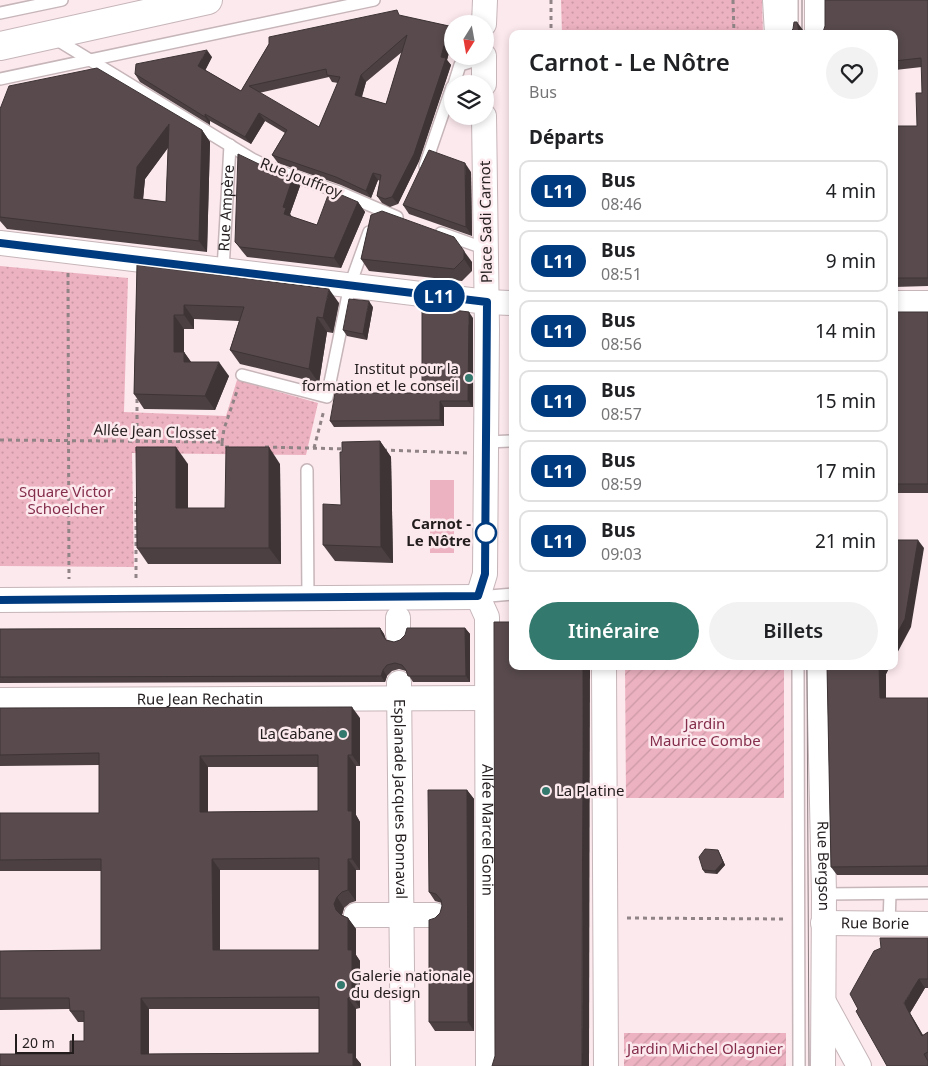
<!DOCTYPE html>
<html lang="fr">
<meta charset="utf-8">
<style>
body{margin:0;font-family:"Noto Sans",sans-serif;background:#f2f2f2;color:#202124;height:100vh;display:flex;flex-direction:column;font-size:19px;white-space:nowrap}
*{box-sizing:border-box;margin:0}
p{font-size:16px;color:#757577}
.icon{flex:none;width:28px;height:28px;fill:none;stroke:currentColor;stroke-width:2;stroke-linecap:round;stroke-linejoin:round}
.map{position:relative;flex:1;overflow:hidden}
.details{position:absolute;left:509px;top:30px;width:389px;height:640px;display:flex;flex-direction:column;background:#fff;border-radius:10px;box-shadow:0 2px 8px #0003}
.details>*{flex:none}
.badge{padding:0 10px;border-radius:16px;font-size:18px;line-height:32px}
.needle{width:32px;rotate:191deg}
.fabs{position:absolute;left:444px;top:15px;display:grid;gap:10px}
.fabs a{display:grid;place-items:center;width:50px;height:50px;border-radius:50%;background:#fff;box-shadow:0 2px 8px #0003;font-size:25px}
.scale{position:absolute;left:15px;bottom:12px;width:59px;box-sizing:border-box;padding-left:5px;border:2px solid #231d1e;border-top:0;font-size:14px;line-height:18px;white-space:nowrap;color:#231d1e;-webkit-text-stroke:4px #fce9ee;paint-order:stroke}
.map>.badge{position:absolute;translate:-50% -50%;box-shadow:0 0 0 2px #fff}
h2{padding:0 20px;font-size:19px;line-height:45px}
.round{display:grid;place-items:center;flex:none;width:52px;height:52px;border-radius:26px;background:#f2f2f2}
.overview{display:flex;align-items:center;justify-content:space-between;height:85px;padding:0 20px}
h1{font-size:24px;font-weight:600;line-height:38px}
.button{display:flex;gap:10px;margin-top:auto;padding:10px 20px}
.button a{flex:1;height:58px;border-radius:30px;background:#34796e;color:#fff;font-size:20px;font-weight:600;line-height:58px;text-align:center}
.button a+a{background:#f2f2f2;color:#202124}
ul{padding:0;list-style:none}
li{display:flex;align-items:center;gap:15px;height:62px;margin:0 10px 8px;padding:0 10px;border:2px solid #e0e0e0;border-radius:10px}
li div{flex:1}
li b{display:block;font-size:19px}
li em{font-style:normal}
li .badge{min-width:55px;font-weight:700;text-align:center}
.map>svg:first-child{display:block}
.park{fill:url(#park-dots)}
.garden{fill:url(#garden-furrows)}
.pitch{fill:#edb2c1}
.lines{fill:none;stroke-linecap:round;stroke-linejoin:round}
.lane-casing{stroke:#c6b5b9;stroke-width:14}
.street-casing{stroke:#c6b5b9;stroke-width:26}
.secondary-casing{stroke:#c6b5b9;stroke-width:30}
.path{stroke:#918487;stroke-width:3;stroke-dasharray:4 4;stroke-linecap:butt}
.lane{stroke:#fff;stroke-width:11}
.street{stroke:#fff;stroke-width:24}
.secondary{stroke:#fff;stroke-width:28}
.tram{stroke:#867a7d;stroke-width:1}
.wall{fill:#4c4042;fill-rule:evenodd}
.shaded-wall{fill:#3e3436}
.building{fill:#584a4d;stroke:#3e3436;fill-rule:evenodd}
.line-casing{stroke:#fff;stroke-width:11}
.line{stroke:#003b80;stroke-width:8}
.poi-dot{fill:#34796e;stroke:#fce9ee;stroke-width:2}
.stop-dot{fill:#fff;stroke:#003b80;stroke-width:2.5}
.labels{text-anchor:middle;stroke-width:5;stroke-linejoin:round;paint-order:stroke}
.street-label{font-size:15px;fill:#231d1e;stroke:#fce9ee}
.poi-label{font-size:15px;fill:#231d1e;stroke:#fce9ee;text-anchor:end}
.park-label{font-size:15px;fill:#852e4c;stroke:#fce9ee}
.stop-label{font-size:15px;font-weight:bold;fill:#231d1e;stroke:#fce9ee;text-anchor:end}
</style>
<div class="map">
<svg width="928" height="1066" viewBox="0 0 928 1066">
<defs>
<pattern id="park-dots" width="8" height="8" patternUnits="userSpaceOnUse" patternTransform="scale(1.25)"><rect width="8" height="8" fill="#edb2c1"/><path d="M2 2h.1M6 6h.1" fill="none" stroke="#cb99a5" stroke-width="1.8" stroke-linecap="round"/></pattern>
<pattern id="garden-furrows" width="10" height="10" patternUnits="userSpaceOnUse" patternTransform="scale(1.25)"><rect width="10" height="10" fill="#edb2c1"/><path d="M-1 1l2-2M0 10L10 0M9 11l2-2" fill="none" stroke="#cb99a5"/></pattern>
</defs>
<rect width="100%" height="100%" fill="#fce9ee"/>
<g class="park">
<path d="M 561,0 L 762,0 L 763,34 L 562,34 Z"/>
<path d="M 0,266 L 128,278 L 124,412 L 226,416 L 237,380 L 318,403 L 306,455 L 132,453 L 134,567 L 0,566 Z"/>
</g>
<g class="garden">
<path d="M 625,666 L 784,666 L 784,798 L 626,798 Z"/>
<rect x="624" y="1033" width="162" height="33"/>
</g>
<rect class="pitch" x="430" y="480" width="24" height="73"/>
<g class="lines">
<defs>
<g id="lane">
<path d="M 0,13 L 62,0"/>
<path d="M 792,34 L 792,0"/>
<path d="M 54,38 L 252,159 L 273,169 L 339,192 L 397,217"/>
<path d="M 0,79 L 374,0"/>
<path d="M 454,84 L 460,65 L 484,58"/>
<path d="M 425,166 L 452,87"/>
<path d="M 441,233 L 486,249"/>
<path id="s1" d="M 223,270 L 230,145"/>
<path d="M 242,375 L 327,397 L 350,285 L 369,232"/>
<path d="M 487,442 L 512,441"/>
<path d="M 307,470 L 308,598"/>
<path d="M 478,597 L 512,594"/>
<path d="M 798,666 L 799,1066"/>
<path d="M 824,894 L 928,893"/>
<path d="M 889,924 L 890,894"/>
</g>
<g id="street">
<path d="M 775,0 L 777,34"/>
<path d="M 817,0 L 817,34"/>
<path d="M 484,24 L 485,0"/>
<path d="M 484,56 L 484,84"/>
<path d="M 0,243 L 487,302 L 512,303"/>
<path d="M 894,303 L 928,303"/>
<path d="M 478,597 L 485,574 L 487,329 L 484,116"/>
<path id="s2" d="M 478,597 L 487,617 L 488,1066"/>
<path d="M 0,600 L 478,597"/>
<path d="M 398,618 L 398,634"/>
<path d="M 604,666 L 606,1066"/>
<path id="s3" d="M 819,666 L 824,894 L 823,1066"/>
<path id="s4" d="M 399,683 L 403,1066"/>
<path id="s5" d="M 0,700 L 488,698"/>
<path d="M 356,915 L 435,915"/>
<path id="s6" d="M 823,923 L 928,924"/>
<path d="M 825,1004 L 859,1066"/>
</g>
<path id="secondary" d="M 0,46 L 208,0"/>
</defs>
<use href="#lane" class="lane-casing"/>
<use href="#street" class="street-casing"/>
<use href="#secondary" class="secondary-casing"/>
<g class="path">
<path d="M 551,0 L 551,34"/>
<path d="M 733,0 L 734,34"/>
<path d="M 68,273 L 69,579"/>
<path d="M 0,440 L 222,442"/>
<path d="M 222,442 L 222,447 L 229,447"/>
<path d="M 222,442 L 224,429 L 238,388"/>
<path d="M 265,447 L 347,449"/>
<path d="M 314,448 L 324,410"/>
<path d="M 383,450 L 467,453"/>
<path d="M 137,451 L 137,397"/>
<path d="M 136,578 L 136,497"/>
<path d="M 627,918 L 785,919"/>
</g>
<use href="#lane" class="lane"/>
<use href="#street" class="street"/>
<use href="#secondary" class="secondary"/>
<g class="tram">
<path d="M 802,0 L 802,34"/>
<path d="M 807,666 L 809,1066"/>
</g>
</g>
<g class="wall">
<path d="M 928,0 L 928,286 L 894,287 L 894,126 L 917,126 L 922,93 L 922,67 L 895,70 L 894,90 L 894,34 Z"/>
<path d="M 402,16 L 449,26 L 452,30 L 452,41 L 447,60 L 451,65 L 419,161 L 398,204 L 390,207 L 382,203 L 377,196 L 380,181 L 378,180 L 371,198 L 341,185 L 278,163 L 272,155 L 285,133 L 265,121 L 251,144 L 210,121 L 210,125 L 140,82 L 135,74 L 212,57 L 205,70 L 241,91 L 269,44 ZM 402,52 L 386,104 L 362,97 L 366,82 ZM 329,77 L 332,82 L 338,83 L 319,127 L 259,93 Z"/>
<path d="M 0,109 L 202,130 L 210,142 L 207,252 L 7,229 L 0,221 ZM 168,148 L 166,202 L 143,199 L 145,179 Z"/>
<path d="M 263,166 L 293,177 L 300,186 L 290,214 L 292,217 L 317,225 L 358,202 L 365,212 L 341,268 L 247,257 L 242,251 L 235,242 Z"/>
<path d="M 471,172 L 472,236 L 409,214 L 403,205 Z"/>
<path d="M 371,215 L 472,262 L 472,271 L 462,281 L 369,271 L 361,259 Z"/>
<path d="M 137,265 L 339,303 L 333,333 L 327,332 L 319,383 L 240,364 L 230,350 L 239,321 L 194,319 L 194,329 L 184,329 L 184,352 L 191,362 L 229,376 L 215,410 L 144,409 L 134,394 Z"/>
<path d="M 373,307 L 367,340 L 347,336 L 343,330 Z"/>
<rect x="894" y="312" width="34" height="181"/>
<path d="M 473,318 L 473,407 L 444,407 L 444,426 L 334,427 L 330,421 L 422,393 Z"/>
<path d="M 380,441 L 391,457 L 393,563 L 335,561 L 323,545 L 341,505 Z"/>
<path d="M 188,464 L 188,508 L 225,508 L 280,464 L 281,564 L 148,564 L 137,548 Z"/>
<path d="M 380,628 L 384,634 L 386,640 L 394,642 L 465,628 L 470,634 L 470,682 L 413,682 L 406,671 L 399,669 L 392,671 L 387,676 L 385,682 L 0,683 L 0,629 Z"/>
<path d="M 827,666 L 890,666 L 886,674 L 886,698 L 928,698 L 928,875 L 837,875 L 831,867 Z"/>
<path d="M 0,708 L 360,718 L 360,766 L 356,766 L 356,815 L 360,822 L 360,870 L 356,870 L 356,901 L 350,903 L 344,908 L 342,915 L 348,918 L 356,929 L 356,955 L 360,961 L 360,1008 L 356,1009 L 356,1058 L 361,1064 L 361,1066 L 0,1066 L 70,1054 L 84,1041 L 84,1022 L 78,1022 L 70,1011 L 70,1009 L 0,1010 L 0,951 L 101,950 L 101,871 L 0,871 L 0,813 L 99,813 L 99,765 L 0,766 ZM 208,767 L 318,767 L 318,811 L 208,812 ZM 220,870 L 319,870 L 319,950 L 220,950 ZM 149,1009 L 319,1009 L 319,1053 L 149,1054 Z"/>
<path d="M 467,790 L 474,799 L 474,1031 L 435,1031 L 429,1022 L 435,918 L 440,913 L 442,906 L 442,903 L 435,901 L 429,892 Z"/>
<path d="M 720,854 L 725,865 L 717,874 L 705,873 L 703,870 Z"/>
<path d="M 928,938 L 928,988 L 925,988 L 910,1013 L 923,1035 L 928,1032 L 928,1066 L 887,1066 Z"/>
</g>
<g class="shaded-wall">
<path d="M 797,22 L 803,30 L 804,34 L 800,34 L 799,32 Z"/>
<path d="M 449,26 L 452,30 L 452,41 L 447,60 L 451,65 L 419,161 L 398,204 L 392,197 L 441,57 Z"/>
<path d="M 207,50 L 212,57 L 204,73 L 198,66 Z"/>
<path d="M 894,68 L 895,70 L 894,90 Z"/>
<path d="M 361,75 L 366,82 L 360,102 L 355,95 Z"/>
<path d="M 259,113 L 265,121 L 251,144 L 245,137 Z"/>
<path d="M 205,114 L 210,121 L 210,125 L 205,117 Z"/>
<path d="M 169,124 L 177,135 L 145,179 L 142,210 L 134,198 L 137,167 Z"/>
<path d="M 202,130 L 210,142 L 207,252 L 199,241 Z"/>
<path d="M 465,163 L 471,172 L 472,236 L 466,227 Z"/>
<path d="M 373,173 L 378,180 L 371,198 L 366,191 Z"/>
<path d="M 293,177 L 300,186 L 290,214 L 293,218 L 284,214 L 283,207 Z"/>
<path d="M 358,202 L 365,212 L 341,268 L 334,258 Z"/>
<path d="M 464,251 L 472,262 L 472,271 L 464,259 Z"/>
<path d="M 329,289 L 339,303 L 333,333 L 323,318 Z"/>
<path d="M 369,301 L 373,307 L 367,340 L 363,334 Z"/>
<path d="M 184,305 L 194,319 L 194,329 L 184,315 Z"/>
<path d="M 469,312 L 473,318 L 473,407 L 468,401 Z"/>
<path d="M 174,315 L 184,329 L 184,352 L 194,366 L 194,376 L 174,352 Z"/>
<path d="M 317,317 L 327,332 L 319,383 L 309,369 Z"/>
<path d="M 219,362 L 229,376 L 215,410 L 205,396 Z"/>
<path d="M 440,401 L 444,407 L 444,426 L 440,420 Z"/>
<path d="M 380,441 L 391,457 L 393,563 L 381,547 Z"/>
<path d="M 176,447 L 188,464 L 188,524 L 176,508 Z"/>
<path d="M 269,447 L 280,464 L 281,564 L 269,548 Z"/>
<path d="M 918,540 L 924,548 L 911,627 L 894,659 L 894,639 Z"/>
<path d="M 380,628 L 384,634 L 386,640 L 382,634 Z"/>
<path d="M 465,628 L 470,634 L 470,682 L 466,676 Z"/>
<path d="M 583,666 L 590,666 L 589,1066 L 582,1066 Z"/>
<path d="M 879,666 L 890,666 L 886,674 L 886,707 L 880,698 Z"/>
<path d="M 383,670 L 387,676 L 385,682 L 381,676 Z"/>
<path d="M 352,707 L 360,718 L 360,766 L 352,755 Z"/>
<path d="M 348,755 L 356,766 L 356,815 L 360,822 L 360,870 L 352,859 L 348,811 Z"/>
<path d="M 200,756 L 208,767 L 208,823 L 200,812 Z"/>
<path d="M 467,790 L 474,799 L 474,1031 L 468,1022 Z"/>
<path d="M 718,850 L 720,854 L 725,865 L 717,874 L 715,871 Z"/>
<path d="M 212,859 L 220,870 L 220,961 L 213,950 Z"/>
<path d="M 348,859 L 356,870 L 356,901 L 348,890 Z"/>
<path d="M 337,897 L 344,908 L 342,915 L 344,921 L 336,910 L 334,904 Z"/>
<path d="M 348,918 L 356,929 L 356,955 L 360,961 L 360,1008 L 352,997 L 348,950 Z"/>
<path d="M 919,979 L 925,988 L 910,1013 L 928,1044 L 922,1036 L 904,1003 Z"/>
<path d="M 141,998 L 149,1009 L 149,1065 L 141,1054 Z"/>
<path d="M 348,998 L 356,1009 L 356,1058 L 361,1064 L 361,1066 L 353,1066 L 348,1053 Z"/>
</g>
<g class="building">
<path d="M 825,0 L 928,0 L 928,278 L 894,278 L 894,126 L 917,126 L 916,93 L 922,93 L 921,58 L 894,61 L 894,34 L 822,34 L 823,32 L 825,26 Z"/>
<path d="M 397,10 L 399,15 L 449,26 L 441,57 L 446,58 L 414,154 L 392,197 L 385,199 L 377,196 L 381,175 L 373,173 L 366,191 L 336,177 L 272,155 L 287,130 L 259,113 L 245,137 L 205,114 L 205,117 L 135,74 L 136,64 L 207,50 L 198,66 L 241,91 L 269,44 L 269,37 ZM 407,35 L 386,104 L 355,95 L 361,75 ZM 326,69 L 327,75 L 340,77 L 319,127 L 249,86 Z"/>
<path d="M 794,22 L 797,22 L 799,32 L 801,34 L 781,34 L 783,32 L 790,32 L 793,29 Z"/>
<path d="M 97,68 L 202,130 L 199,241 L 0,217 L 0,109 L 9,86 ZM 169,124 L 166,202 L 134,198 L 137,167 Z"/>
<path d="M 429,150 L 465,163 L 466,227 L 403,205 Z"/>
<path d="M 238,154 L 263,166 L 293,177 L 283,207 L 286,208 L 284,214 L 317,225 L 330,190 L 358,202 L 334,258 L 240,247 L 235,242 Z"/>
<path d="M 382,211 L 454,237 L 464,251 L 464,259 L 454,269 L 361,259 L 371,215 Z"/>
<path d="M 137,265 L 329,289 L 323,318 L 317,317 L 309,369 L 230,350 L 244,307 L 184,305 L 184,315 L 174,315 L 174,352 L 184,352 L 184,362 L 219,362 L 205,396 L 134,394 Z"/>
<path d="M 349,299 L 369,301 L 363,334 L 343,330 Z"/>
<path d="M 422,306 L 469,312 L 468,401 L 440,401 L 440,420 L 330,421 L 335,393 L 422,393 Z"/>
<rect x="894" y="312" width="34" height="172"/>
<path d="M 380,441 L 381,547 L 323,545 L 323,504 L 341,505 L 340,452 L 342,452 L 342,442 Z"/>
<path d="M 136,447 L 176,447 L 176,508 L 225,508 L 226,447 L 269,447 L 269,548 L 137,548 Z"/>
<path d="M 894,540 L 918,540 L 905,619 L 894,639 Z"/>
<path d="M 494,622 L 512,622 L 512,666 L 583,666 L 582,1066 L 492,1066 L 495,1056 Z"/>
<path d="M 380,628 L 382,634 L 386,640 L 394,642 L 400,640 L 405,635 L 407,628 L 465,628 L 466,676 L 408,676 L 406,670 L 402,665 L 395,663 L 387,665 L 383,670 L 381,676 L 0,677 L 0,629 Z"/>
<path d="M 827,666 L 879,666 L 880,698 L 928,698 L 928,866 L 831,867 Z"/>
<path d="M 352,707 L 352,755 L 348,755 L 348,811 L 352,811 L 352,859 L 348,859 L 348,890 L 342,892 L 337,897 L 334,904 L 336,910 L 341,915 L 348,918 L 348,950 L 352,950 L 352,997 L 348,998 L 348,1053 L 353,1053 L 353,1066 L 0,1066 L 0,1054 L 70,1054 L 70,1041 L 84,1041 L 84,1011 L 70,1011 L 69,998 L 0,998 L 0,951 L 101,950 L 101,859 L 0,860 L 0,813 L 99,813 L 99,753 L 0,755 L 0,708 ZM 318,755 L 318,811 L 200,812 L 200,756 ZM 319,858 L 319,950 L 213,950 L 212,859 ZM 319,997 L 319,1053 L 141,1054 L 141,998 Z"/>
<path d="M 428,790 L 467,790 L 468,1022 L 429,1022 L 429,920 L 435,918 L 440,913 L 442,906 L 441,900 L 436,894 L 429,892 Z"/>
<path d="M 705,849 L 718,850 L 723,862 L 715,871 L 703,870 L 699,857 Z"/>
<path d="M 880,938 L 928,938 L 928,979 L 919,979 L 904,1003 L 922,1036 L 928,1032 L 928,1052 L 924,1054 L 928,1061 L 928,1066 L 887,1066 L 856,1011 L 858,1009 L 850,994 L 874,951 L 881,948 Z"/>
</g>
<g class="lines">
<defs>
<path id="line" d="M 0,243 L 487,302 L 485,574 L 478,596 L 0,600"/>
</defs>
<use href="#line" class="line-casing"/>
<use href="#line" class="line"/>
</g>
<g class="poi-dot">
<circle cx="469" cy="378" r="5"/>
<circle cx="343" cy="734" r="5"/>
<circle cx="546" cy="791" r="5"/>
<circle cx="341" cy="985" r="5"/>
</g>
<circle class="stop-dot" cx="486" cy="533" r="10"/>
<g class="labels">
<g class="street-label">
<text transform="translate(301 178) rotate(21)" y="5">Rue Jouffroy</text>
<text dy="5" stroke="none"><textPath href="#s1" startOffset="62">Rue Ampère</textPath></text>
<text transform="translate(486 222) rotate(-91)" y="5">Place Sadi Carnot</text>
<text transform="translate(155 432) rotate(2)" y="5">Allée Jean Closset</text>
<text dy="5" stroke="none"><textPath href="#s5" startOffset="200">Rue Jean Rechatin</textPath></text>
<text dy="5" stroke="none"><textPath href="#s4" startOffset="116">Esplanade Jacques Bonnaval</textPath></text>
<text dy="5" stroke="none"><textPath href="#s2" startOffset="235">Allée Marcel Gonin</textPath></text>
<text dy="5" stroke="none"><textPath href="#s3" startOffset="200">Rue Bergson</textPath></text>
<text dy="5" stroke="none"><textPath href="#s6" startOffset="52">Rue Borie</textPath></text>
</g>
<g class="poi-label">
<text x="459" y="374">Institut pour la<tspan x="459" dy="17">formation et le conseil</tspan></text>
<text x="333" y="739">La Cabane</text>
<text x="556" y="796" text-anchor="start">La Platine</text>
<text x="351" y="981" text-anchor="start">Galerie nationale<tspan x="351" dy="17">du design</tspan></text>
</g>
<g class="park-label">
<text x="66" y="497">Square Victor<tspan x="66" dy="17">Schoelcher</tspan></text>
<text x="705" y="729">Jardin<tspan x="705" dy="17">Maurice Combe</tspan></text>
<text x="705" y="1054">Jardin Michel Olagnier</text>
</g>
<g class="stop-label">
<text x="471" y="529">Carnot -<tspan x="471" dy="17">Le Nôtre</tspan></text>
</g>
</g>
</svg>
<div class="fabs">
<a><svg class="needle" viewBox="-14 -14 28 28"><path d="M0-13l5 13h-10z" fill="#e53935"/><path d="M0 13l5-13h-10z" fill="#757577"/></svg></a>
<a><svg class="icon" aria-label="layers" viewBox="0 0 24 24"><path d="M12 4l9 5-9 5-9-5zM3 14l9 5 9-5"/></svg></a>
</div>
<div class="scale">20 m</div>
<b class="badge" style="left:439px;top:296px;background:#003b80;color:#fff">L11</b>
<section class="details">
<div class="overview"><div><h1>Carnot - Le Nôtre</h1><p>Bus</p></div><a class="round"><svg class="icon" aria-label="heart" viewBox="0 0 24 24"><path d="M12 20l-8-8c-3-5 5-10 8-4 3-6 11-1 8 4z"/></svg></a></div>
<h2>Départs</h2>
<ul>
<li><span class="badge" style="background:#003b80;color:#fff">L11</span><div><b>Bus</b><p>08:46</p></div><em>4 min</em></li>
<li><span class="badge" style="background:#003b80;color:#fff">L11</span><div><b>Bus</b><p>08:51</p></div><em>9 min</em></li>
<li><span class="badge" style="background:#003b80;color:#fff">L11</span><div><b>Bus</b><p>08:56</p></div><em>14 min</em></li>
<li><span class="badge" style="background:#003b80;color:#fff">L11</span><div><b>Bus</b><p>08:57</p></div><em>15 min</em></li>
<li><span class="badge" style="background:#003b80;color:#fff">L11</span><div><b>Bus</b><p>08:59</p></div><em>17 min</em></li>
<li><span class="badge" style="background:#003b80;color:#fff">L11</span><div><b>Bus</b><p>09:03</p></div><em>21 min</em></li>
</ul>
<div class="button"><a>Itinéraire</a><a>Billets</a></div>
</section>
</div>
